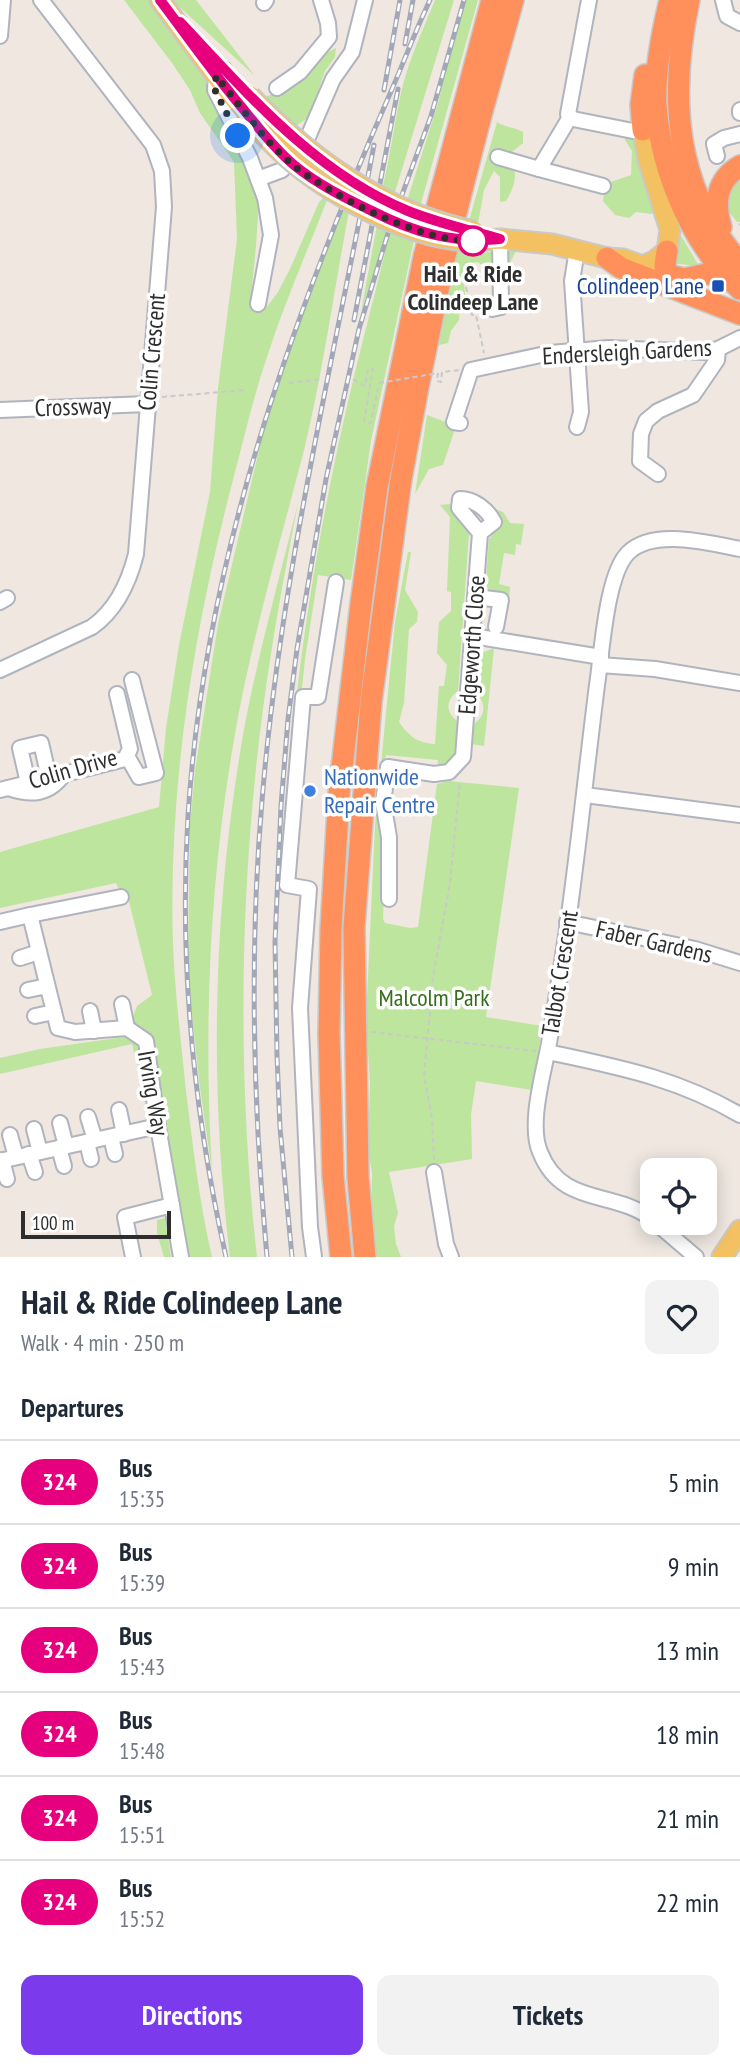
<!DOCTYPE html>
<meta charset="utf-8">
<style>
body{margin:0;font-family:"PT Sans Narrow",sans-serif;background:#f2f2f3;color:#1f2937;height:100vh;display:flex;flex-direction:column;font-size:26px;white-space:nowrap}
*{box-sizing:border-box;margin:0}
p{font-size:23px;color:#747a83}
.icon{flex:none;width:38px;height:38px;fill:none;stroke:currentColor;stroke-width:2;stroke-linecap:round;stroke-linejoin:round}
.map{position:relative;height:1257px;overflow:hidden}
.drawer{display:flex;flex-direction:column;background:#fff;flex:1}
.drawer>*{flex:none}
.badge{padding:0 14px;border-radius:23px;font-size:24px;line-height:46px}
.controls{position:absolute;left:640px;top:1158px;display:grid;gap:14px}
.controls a{display:grid;place-items:center;width:77px;height:77px;border-radius:14px;background:#fff;box-shadow:0 4px 18px #0003;font-size:35px}
.scale{position:absolute;left:21px;bottom:18px;width:150px;box-sizing:border-box;padding-left:7px;border:4px solid #2e2e2e;border-top:0;font-size:19px;line-height:24px;white-space:nowrap;color:#2e2e2e;-webkit-text-stroke:5px #fff;paint-order:stroke}
.you{position:absolute;width:35px;height:35px;margin:-18px;border:5px solid #fff;border-radius:50%;background:#1a73e8;box-shadow:0 0 0 10px #1a73e833}
.map>.badge{position:absolute;translate:-50% -50%;box-shadow:0 0 0 4px #fff}
h2{padding:0 21px;font-size:26px;line-height:63px}
.round{display:grid;place-items:center;flex:none;width:74px;height:74px;border-radius:14px;background:#f2f2f3}
.summary{display:flex;align-items:center;justify-content:space-between;height:119px;padding:0 21px}
h1{font-size:33px;font-weight:600;line-height:52px}
.button{display:flex;gap:14px;margin-top:auto;padding:14px 21px}
.button a{flex:1;height:80px;border-radius:14px;background:#7c3aed;color:#fff;font-size:28px;font-weight:600;line-height:80px;text-align:center}
.button a+a{background:#f2f2f3;color:#1f2937}
ul{padding:0;list-style:none}
li{display:flex;align-items:center;gap:21px;height:84px;padding:0 21px;border-top:2px solid #e0e1e3}
li div{flex:1}
li b{display:block;font-size:26px}
li em{font-style:normal}
li .badge{min-width:77px;font-weight:700;text-align:center}
.map>svg:first-child{display:block}
.green{fill:#bde59d}
.lines{fill:none;stroke-linecap:round;stroke-linejoin:round}
.minor-casing{stroke:#b0b4be;stroke-width:18}
.major-casing{stroke:#c9c9c9;stroke-width:23}
.highway-casing{stroke:#c9c9c9;stroke-width:24}
.path{stroke:#c9c9c9;stroke-width:2;stroke-dasharray:5 3.5;stroke-linecap:butt}
.minor{stroke:#fff;stroke-width:14}
.major{stroke:#f3c161;stroke-width:19}
.highway{stroke:#ff905b;stroke-width:21}
.rail-casing{stroke:#a2a8b8;stroke-width:5}
.rail{stroke:#fff;stroke-width:2.5;stroke-dasharray:8;stroke-linecap:butt}
.major-bridge-casing{stroke:#c9c9c9;stroke-width:23;stroke-linecap:butt}
.path-bridge{stroke:#c9c9c9;stroke-width:2;stroke-dasharray:5 3.5;stroke-linecap:butt}
.major-bridge{stroke:#f3c161;stroke-width:19}
.line-casing{stroke:#fff;stroke-width:16}
.line{stroke:#e6007e;stroke-width:10}
.walk{stroke:#2e2e2e;stroke-width:7;stroke-dasharray:0 12.6}
.stop-dot{fill:#fff;stroke:#e6007e;stroke-width:3.5}
.transit-dot{fill:#1a4fb4;stroke:#fff;stroke-width:2.5}
.shop-dot{fill:#3f7fe0;stroke:#fff;stroke-width:2.5}
.labels{text-anchor:middle;stroke-width:7;stroke-linejoin:round;paint-order:stroke}
.stop-label{font-size:24px;font-weight:bold;fill:#2e2e2e;stroke:#fff}
.transit-label{font-size:24px;fill:#164399;stroke:#fff;text-anchor:end}
.street-label{font-size:24px;fill:#2e2e2e;stroke:#fff}
.shop-label{font-size:24px;fill:#366cbe;stroke:#fff;text-anchor:start}
.park-label{font-size:24px;fill:#356e1a;stroke:#fff}
</style>
<div class="map">
<svg width="740" height="1257" viewBox="0 0 740 1257">
<rect width="100%" height="100%" fill="#efe7e0"/>
<g class="green">
<path d="M 124,0 L 152,0 L 215,86 L 212,102 C 222,121 230,141 242,160 C 245,164 251,167 253,171 C 265,189 252,281 250,306 L 263,312 L 278,292 L 290,269 L 319,202 L 324,197 L 327,200 C 307,252 284,304 267,357 C 254,395 245,434 235,472 C 194,627 168,784 173,945 C 175,993 181,1042 186,1091 C 193,1146 199,1202 212,1257 L 184,1257 L 157,1065 L 151,1039 L 131,1023 L 137,1006 L 152,995 L 126,889 L 119,890 L 116,883 L 0,908 L 0,852 L 159,807 L 166,728 L 179,645 L 210,492 L 218,388 L 237,239 L 234,162 L 200,113 L 190,90 L 172,63 Z"/>
<path d="M 172,0 L 196,0 L 255,76 Z"/>
<path d="M 435,0 L 454,0 L 394,195 L 382,190 C 390,158 394,125 401,93 C 408,61 423,30 435,0 Z"/>
<path d="M 465,0 L 478,0 L 420,207 L 407,201 L 439,100 L 447,62 Z"/>
<path d="M 336,48 L 335,57 L 325,71 L 309,117 L 293,128 L 266,102 L 267,96 C 295,90 309,60 336,48 Z"/>
<path d="M 497,122 C 506,128 515,127 523,132 L 523,143 L 508,155 C 519,171 516,185 506,201 L 500,202 L 500,177 L 494,171 L 484,190 L 478,223 L 469,221 Z"/>
<path d="M 625,137 L 635,139 L 657,207 L 652,214 L 636,212 L 629,218 L 615,215 L 603,201 L 605,184 L 631,175 L 632,151 L 625,140 Z"/>
<path d="M 740,172 L 740,222 L 737,222 L 724,205 L 731,179 Z"/>
<path d="M 342,207 L 349,211 C 334,290 323,372 304,450 C 281,539 255,627 238,717 C 210,868 203,1018 212,1171 L 200,1088 L 191,1006 L 188,956 L 190,825 L 195,771 L 218,624 L 264,429 L 314,281 Z"/>
<path d="M 377,225 L 388,230 L 361,312 Z"/>
<path d="M 677,229 L 699,266 L 670,263 Z"/>
<path d="M 390,231 L 414,240 L 371,441 L 351,580 L 318,575 L 305,659 L 290,807 L 286,807 C 296,671 317,535 348,402 C 361,345 377,288 390,231 Z"/>
<path d="M 457,250 L 472,253 L 516,251 L 507,269 L 491,269 L 477,262 L 469,264 L 463,269 L 465,295 L 460,308 L 459,320 L 451,331 L 448,343 L 439,345 Z"/>
<path d="M 427,415 L 456,426 L 443,465 L 429,469 L 415,494 Z"/>
<path d="M 298,503 C 288,555 278,607 270,660 C 240,854 235,1062 257,1257 L 230,1257 C 209,1083 213,908 243,735 C 257,657 279,580 298,503 Z"/>
<path d="M 450,504 L 469,533 L 458,691 C 444,701 446,714 460,723 L 455,762 L 437,770 L 438,760 L 386,755 L 380,801 L 386,848 L 383,919 L 385,923 L 410,928 L 418,927 L 437,784 L 449,781 L 519,788 L 486,1017 L 542,1026 L 532,1090 L 476,1081 L 471,1115 L 472,1159 L 389,1172 L 398,1213 L 394,1226 L 396,1244 L 401,1257 L 374,1257 L 371,1221 L 372,1173 L 368,1150 L 370,1082 L 366,1020 L 375,825 L 395,622 L 408,552 L 411,552 L 405,590 L 418,612 L 417,622 L 409,629 L 404,703 L 399,722 C 409,736 417,743 435,744 L 439,686 L 444,686 L 447,665 L 437,653 L 439,622 L 451,611 L 451,592 L 447,591 L 450,517 L 440,505 Z"/>
<path d="M 493,508 L 503,512 L 510,523 L 524,524 L 521,545 L 516,544 L 515,555 L 504,553 L 499,584 L 510,587 L 509,603 L 485,594 L 489,539 L 499,526 L 501,518 Z"/>
<path d="M 494,648 L 484,746 L 471,744 L 474,724 C 486,715 486,704 477,693 L 480,659 L 484,652 Z"/>
<path d="M 124,1037 L 132,1038 L 139,1047 L 143,1088 L 132,1044 L 0,1074 L 0,1058 L 40,1049 Z"/>
<path d="M 165,1218 L 171,1257 L 164,1257 L 157,1233 L 157,1220 Z"/>
</g>
<g class="lines">
<defs>
<g id="minor">
<path d="M 589,0 L 568,114 L 573,119 L 633,131 L 643,130"/>
<path d="M 723,0 L 727,16 L 740,23"/>
<path d="M 264,3 L 266,0"/>
<path d="M 0,36 L 3,0"/>
<path d="M 224,69 L 216,76 L 215,90 L 250,158 L 265,198 L 271,235 L 258,304"/>
<path d="M 277,88 L 300,72 L 329,37 L 328,23 L 321,0"/>
<path d="M 740,110 L 740,113"/>
<path d="M 570,117 L 539,169 L 603,186"/>
<path d="M 717,156 L 714,144 L 724,138 L 740,134"/>
<path d="M 498,157 L 539,169"/>
<path d="M 258,179 L 282,170 L 308,137 L 333,79 L 352,52 L 365,0"/>
<path d="M 492,309 L 501,307 L 500,239"/>
<path d="M 0,410 L 147,404"/>
<path d="M 460,423 L 454,422 L 471,370 L 550,353 L 609,348 L 704,352 L 718,349 L 740,338"/>
<path d="M 577,427 L 581,412 L 572,281 L 577,250"/>
<path d="M 658,474 L 640,461 L 641,434 L 646,421 L 658,411 L 693,395 L 717,360 L 718,349"/>
<path d="M 475,597 L 501,600 L 496,627"/>
<path d="M 0,602 L 7,598"/>
<path d="M 473,636 L 601,657"/>
<path d="M 600,665 L 655,669 L 740,683"/>
<path d="M 0,670 L 92,627 C 116,610 129,582 136,554 L 164,207 L 162,171 L 153,145 L 41,0"/>
<path d="M 127,756 L 139,777 L 156,773 L 132,680"/>
<path d="M 28,783 L 20,748 L 41,743 L 49,778"/>
<path d="M 8,788 C 31,796 49,795 64,774"/>
<path d="M 0,790 L 125,759 L 130,749 L 117,694"/>
<path d="M 585,795 L 740,815"/>
<path d="M 389,899 L 389,837 L 383,802 L 388,767 L 434,774 L 449,772 L 463,757 L 480,533 L 494,522 C 487,509 474,499 460,499 L 459,508 L 480,533"/>
<path d="M 30,915 L 121,897"/>
<path d="M 0,922 L 30,915 L 58,1028 L 75,1032 L 127,1028 L 146,1041 L 157,1121 L 181,1257"/>
<path d="M 567,922 L 695,949 L 740,963"/>
<path d="M 20,958 L 39,952"/>
<path d="M 28,990 L 47,986"/>
<path d="M 122,1004 L 127,1028"/>
<path d="M 90,1011 L 94,1031"/>
<path d="M 35,1016 L 54,1012"/>
<path d="M 548,1052 C 618,1067 677,1078 740,1115"/>
<path d="M 119,1110 L 124,1134"/>
<path d="M 88,1117 L 95,1140"/>
<path d="M 60,1123 L 66,1146"/>
<path d="M 34,1129 L 40,1152"/>
<path d="M 10,1135 L 16,1157"/>
<path d="M 111,1137 L 115,1154"/>
<path d="M 87,1142 L 91,1159"/>
<path d="M 59,1148 L 64,1166"/>
<path d="M 29,1154 L 35,1172"/>
<path d="M 2,1160 L 7,1179"/>
<path d="M 0,1161 L 158,1126"/>
<path d="M 434,1172 L 446,1244 L 451,1257"/>
<path d="M 653,1220 C 615,1189 562,1208 540,1152 C 528,1124 544,1072 549,1043 C 556,1002 562,962 568,922 C 579,843 587,764 597,685 C 602,653 606,575 628,553 C 653,528 708,543 740,549"/>
<path d="M 656,1223 L 696,1257"/>
<path d="M 133,1257 L 125,1217 L 172,1205"/>
<path d="M 314,1257 L 310,1227 L 300,1008 L 309,889 L 287,885 L 303,697 L 318,697 L 336,582"/>
</g>
<g id="major">
<path d="M 160,0 L 216,76 L 264,135"/>
<path d="M 472,241 L 500,239 L 552,244 L 607,258 L 623,259 L 643,266 L 654,261 L 667,251 L 670,230 L 648,159 L 643,130"/>
<path d="M 722,1257 L 740,1230"/>
</g>
<g id="highway">
<path d="M 670,0 C 662,33 654,72 656,107 C 662,173 691,243 740,289"/>
<path d="M 689,0 C 669,94 673,187 740,263"/>
<path d="M 643,130 L 641,105 L 645,75"/>
<path d="M 721,227 C 714,203 716,180 740,166"/>
<path d="M 667,251 L 665,265 L 667,275"/>
<path d="M 607,258 L 621,268 L 740,314"/>
<path d="M 664,274 L 684,279 L 707,274"/>
<path d="M 341,1257 L 333,1176 L 329,1034 L 331,929 L 339,793 L 361,604 L 377,487 L 424,257 L 492,0"/>
<path d="M 365,1257 L 358,1177 L 354,927 L 371,702 L 401,479 L 418,387 L 445,256 L 481,115 L 513,0"/>
</g>
</defs>
<use href="#minor" class="minor-casing"/>
<use href="#major" class="major-casing"/>
<use href="#highway" class="highway-casing"/>
<g class="path">
<path d="M 739,224 L 740,225"/>
<path d="M 466,287 L 472,315 L 476,315 L 484,353"/>
<path d="M 438,373 L 437,381 L 441,382 L 442,372 L 460,370"/>
<path d="M 353,379 L 365,386 L 368,369 L 373,369 L 364,421 L 371,423 L 379,383"/>
<path d="M 289,383 L 322,379"/>
<path d="M 162,397 L 245,390"/>
<path d="M 371,1032 L 536,1051"/>
<path d="M 434,1160 L 432,1118 L 424,1076 L 433,977 L 450,883 L 460,781"/>
</g>
<use href="#minor" class="minor"/>
<use href="#major" class="major"/>
<use href="#highway" class="highway"/>
<defs>
<g id="rail">
<path d="M 405,44 L 413,0"/>
<path d="M 384,90 L 400,0"/>
<path d="M 354,320 L 398,89"/>
<path d="M 226,1257 C 194,1114 179,963 188,816 C 204,565 289,324 389,96 C 403,64 415,32 430,0"/>
<path d="M 267,1257 C 253,1105 249,953 262,801 C 280,580 333,362 374,145"/>
<path d="M 292,1257 L 280,1128 L 277,1056 L 275,942 L 281,806 L 288,719 L 297,649 L 326,479 L 359,329 L 389,230 L 431,116 L 464,0"/>
</g>
</defs>
<use href="#rail" class="rail-casing"/>
<use href="#rail" class="rail"/>
<defs>
<g id="major-bridge">
<path d="M 250,96 C 312,160 385,213 474,231"/>
<path d="M 264,135 C 311,186 398,236 467,241"/>
</g>
</defs>
<use href="#major-bridge" class="major-bridge-casing"/>
<path class="path-bridge" d="M 379,383 L 438,373"/>
<use href="#major-bridge" class="major-bridge"/>
</g>
<g class="lines">
<defs>
<path id="line" d="M 160,0 C 188,37 214,74 244,110 C 259,129 275,149 294,165 C 317,184 345,198 372,211 C 415,233 451,243 500,239 C 469,230 438,223 408,211 C 314,172 249,95 180,22"/>
</defs>
<use href="#line" class="line-casing"/>
<use href="#line" class="line"/>
<path class="walk" d="M 238,136 L 215,90 L 216,76 C 241,106 263,140 293,165 C 335,198 420,241 473,241"/>
</g>
<circle class="stop-dot" cx="473" cy="241" r="14"/>
<rect class="transit-dot" x="711" y="279" width="14" height="14" rx="3.5"/>
<circle class="shop-dot" cx="310" cy="791" r="7"/>
<g class="labels">
<g class="stop-label">
<text x="473" y="282">Hail &amp; Ride<tspan x="473" dy="28">Colindeep Lane</tspan></text>
</g>
<g class="transit-label">
<text x="704" y="294">Colindeep Lane</text>
</g>
<g class="street-label">
<text transform="translate(152 352) rotate(-85)" y="8">Colin Crescent</text>
<text transform="translate(627 352) rotate(-3)" y="8">Endersleigh Gardens</text>
<text transform="translate(73 407) rotate(-2)" y="8">Crossway</text>
<text transform="translate(472 645) rotate(-86)" y="8">Edgeworth Close</text>
<text transform="translate(73 769) rotate(-16)" y="8">Colin Drive</text>
<text transform="translate(654 942) rotate(13)" y="8">Faber Gardens</text>
<text transform="translate(560 973) rotate(-81)" y="8">Talbot Crescent</text>
<text transform="translate(153 1093) rotate(80)" y="8">Irving Way</text>
</g>
<g class="shop-label">
<text x="324" y="785">Nationwide<tspan x="324" dy="28">Repair Centre</tspan></text>
</g>
<g class="park-label">
<text x="434" y="1006">Malcolm Park</text>
</g>
</g>
</svg>
<div class="controls">
<a><svg class="icon" aria-label="locate" viewBox="0 0 24 24"><circle cx="12" cy="12" r="6"/><path d="M12 2v4M12 18v4M2 12h4M18 12h4"/></svg></a>
</div>
<div class="scale">100 m</div>
<div class="you" style="left:238px;top:136px"></div>
</div>
<section class="drawer">
<div class="summary"><div><h1>Hail &amp; Ride Colindeep Lane</h1><p>Walk · 4 min · 250 m</p></div><a class="round"><svg class="icon" aria-label="heart" viewBox="0 0 24 24"><path d="M12 20l-8-8c-3-5 5-10 8-4 3-6 11-1 8 4z"/></svg></a></div>
<h2>Departures</h2>
<ul>
<li><span class="badge" style="background:#e6007e;color:#fff">324</span><div><b>Bus</b><p>15:35</p></div><em>5 min</em></li>
<li><span class="badge" style="background:#e6007e;color:#fff">324</span><div><b>Bus</b><p>15:39</p></div><em>9 min</em></li>
<li><span class="badge" style="background:#e6007e;color:#fff">324</span><div><b>Bus</b><p>15:43</p></div><em>13 min</em></li>
<li><span class="badge" style="background:#e6007e;color:#fff">324</span><div><b>Bus</b><p>15:48</p></div><em>18 min</em></li>
<li><span class="badge" style="background:#e6007e;color:#fff">324</span><div><b>Bus</b><p>15:51</p></div><em>21 min</em></li>
<li><span class="badge" style="background:#e6007e;color:#fff">324</span><div><b>Bus</b><p>15:52</p></div><em>22 min</em></li>
</ul>
<div class="button"><a>Directions</a><a>Tickets</a></div>
</section>
